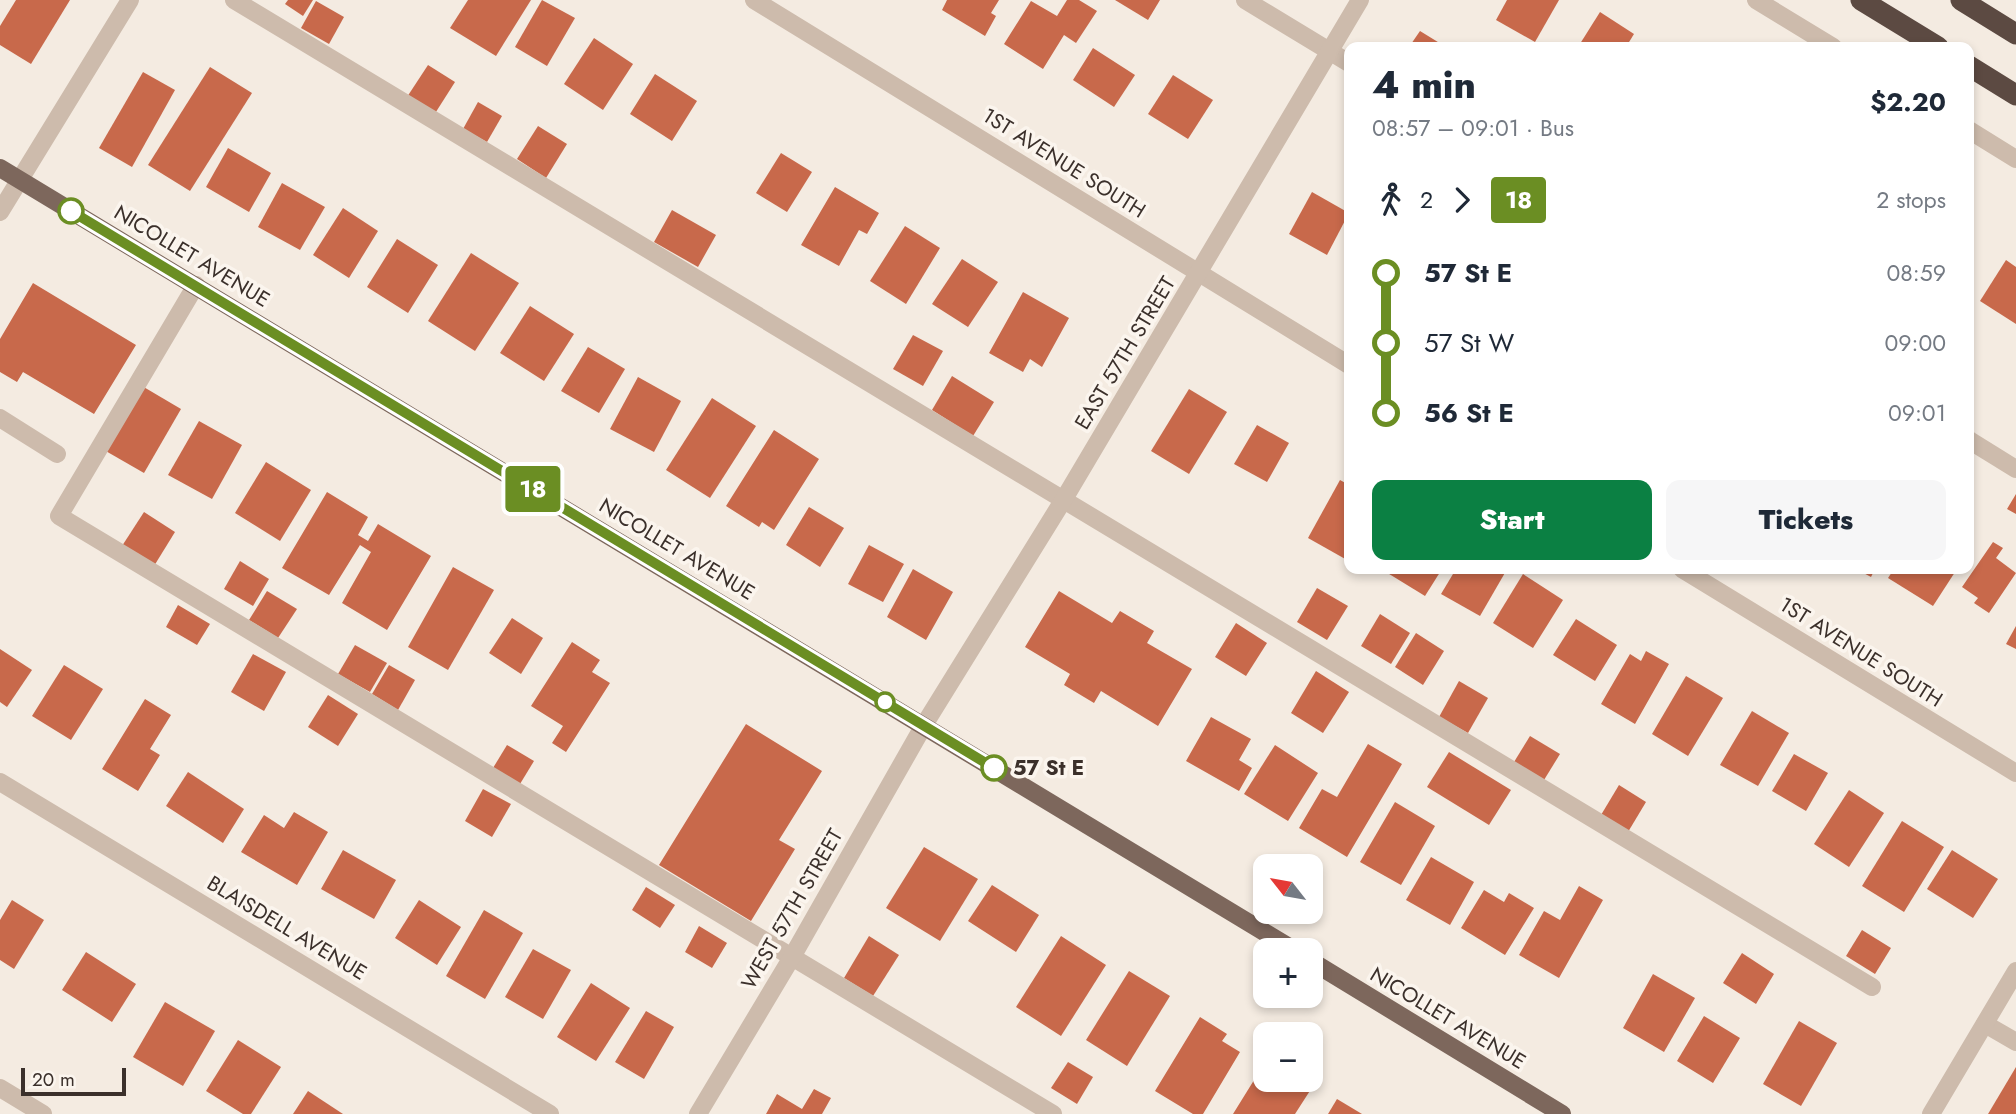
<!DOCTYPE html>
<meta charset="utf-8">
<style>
body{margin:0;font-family:Jost,sans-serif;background:#f6f6f7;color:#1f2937;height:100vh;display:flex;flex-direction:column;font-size:26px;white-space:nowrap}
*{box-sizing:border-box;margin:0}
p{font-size:23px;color:#747a83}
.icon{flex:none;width:38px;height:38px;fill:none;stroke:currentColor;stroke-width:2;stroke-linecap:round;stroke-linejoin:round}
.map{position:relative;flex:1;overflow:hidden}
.drawer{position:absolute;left:1344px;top:42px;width:630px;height:532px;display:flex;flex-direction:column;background:#fff;border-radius:14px;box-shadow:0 4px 10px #0003}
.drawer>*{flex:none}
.badge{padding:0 14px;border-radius:5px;font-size:24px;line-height:46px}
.needle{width:46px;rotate:301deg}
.controls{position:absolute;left:1253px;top:854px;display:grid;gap:14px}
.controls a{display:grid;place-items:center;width:70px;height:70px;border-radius:14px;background:#fff;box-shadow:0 4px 10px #0003;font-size:35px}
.scale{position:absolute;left:21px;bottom:18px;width:105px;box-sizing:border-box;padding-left:7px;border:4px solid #3b302b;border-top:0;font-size:19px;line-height:24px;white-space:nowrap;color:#3b302b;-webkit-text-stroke:5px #fbf5ee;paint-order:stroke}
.map>.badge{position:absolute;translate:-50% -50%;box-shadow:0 0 0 4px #fff}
.legs{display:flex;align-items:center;gap:10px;height:77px;padding:0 28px;font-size:23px}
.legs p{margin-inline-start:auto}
.summary{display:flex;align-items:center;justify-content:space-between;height:119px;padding:0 28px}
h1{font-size:38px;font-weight:800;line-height:52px}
.action{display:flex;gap:14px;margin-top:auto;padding:14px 28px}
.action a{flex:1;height:80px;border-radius:14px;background:#0b8043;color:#fff;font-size:28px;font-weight:800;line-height:80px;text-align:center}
.action a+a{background:#f6f6f7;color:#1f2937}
ul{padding:0 28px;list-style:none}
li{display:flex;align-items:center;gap:24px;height:70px;font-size:26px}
li i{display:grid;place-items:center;width:10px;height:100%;margin:0 9px;background:currentColor}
li i::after{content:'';width:18px;height:18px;margin:-9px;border:5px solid;border-radius:50%;background:#fff}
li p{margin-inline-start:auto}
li:first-child i{background:linear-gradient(#0000 50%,currentColor 0)}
li:last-child i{background:linear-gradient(currentColor 50%,#0000 0)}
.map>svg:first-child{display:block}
.building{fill:#c8694b}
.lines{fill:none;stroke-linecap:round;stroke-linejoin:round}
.minor{stroke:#cdbbac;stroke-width:18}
.major{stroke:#7d675c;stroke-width:18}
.highway{stroke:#5c4a42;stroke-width:21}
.line-1-casing{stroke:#fff;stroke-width:16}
.line-1{stroke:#6b8e23;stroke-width:10}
.stop-1-dot{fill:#fff;stroke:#6b8e23;stroke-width:3.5}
.labels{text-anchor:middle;stroke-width:7;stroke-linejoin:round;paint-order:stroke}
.street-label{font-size:21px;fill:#3b302b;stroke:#fbf5ee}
.stop-label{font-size:21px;font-weight:bold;fill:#3b302b;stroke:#fbf5ee;text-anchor:start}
</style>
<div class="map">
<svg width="2016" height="1114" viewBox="0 0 2016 1114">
<rect width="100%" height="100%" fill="#f4ebe1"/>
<g class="building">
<path d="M 16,0 L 70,0 L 31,64 L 0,45 L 0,26 Z"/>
<path d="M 288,0 L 313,0 L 303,16 L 285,4 Z"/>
<path d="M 468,0 L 531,0 L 496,56 L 450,28 Z"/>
<path d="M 542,0 L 575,18 L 547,66 L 515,47 Z"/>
<path d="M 947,0 L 999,0 L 991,13 L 996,16 L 985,36 L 942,10 Z"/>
<path d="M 1067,0 L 1079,0 L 1097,11 L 1076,43 L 1064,35 L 1043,69 L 1004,44 L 1031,1 L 1057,16 Z"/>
<path d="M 1115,0 L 1160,0 L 1148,20 Z"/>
<path d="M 1507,0 L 1559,0 L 1535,42 L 1496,20 Z"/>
<path d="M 316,1 L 344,17 L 329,44 L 301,28 Z"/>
<path d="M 1600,12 L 1634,34 L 1626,47 L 1578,47 Z"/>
<path d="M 1420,31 L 1446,47 L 1409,47 Z"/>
<path d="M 594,38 L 633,64 L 603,110 L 564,84 Z"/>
<path d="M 1093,48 L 1135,75 L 1114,107 L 1073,80 Z"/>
<path d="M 428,65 L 455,82 L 434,115 L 407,97 Z"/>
<path d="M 210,67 L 252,93 L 190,191 L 148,165 Z"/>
<path d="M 143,72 L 175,90 L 132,167 L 99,148 Z"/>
<path d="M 655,74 L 697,101 L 672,141 L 630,114 Z"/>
<path d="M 1173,75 L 1213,100 L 1188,139 L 1148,114 Z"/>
<path d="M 478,102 L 502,116 L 487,142 L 463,129 Z"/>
<path d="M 538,126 L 567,144 L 546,178 L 517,159 Z"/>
<path d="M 228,148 L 271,173 L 249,212 L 206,187 Z"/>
<path d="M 781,153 L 812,172 L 787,212 L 756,193 Z"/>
<path d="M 282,183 L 325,207 L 300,250 L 258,227 Z"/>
<path d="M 835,187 L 879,213 L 867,234 L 859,230 L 839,266 L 801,245 Z"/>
<path d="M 1312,192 L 1349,213 L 1327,255 L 1289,234 Z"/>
<path d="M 343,208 L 378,231 L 349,278 L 313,255 Z"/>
<path d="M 672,210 L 716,235 L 698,267 L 654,242 Z"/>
<path d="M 905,226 L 940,248 L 906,304 L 870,281 Z"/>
<path d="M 397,239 L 438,265 L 408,313 L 367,287 Z"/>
<path d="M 471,253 L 519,283 L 475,351 L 428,321 Z"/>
<path d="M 962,259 L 998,282 L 968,327 L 932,304 Z"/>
<path d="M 2006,260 L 2016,267 L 2016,324 L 1980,301 Z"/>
<path d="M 33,283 L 136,345 L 94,414 L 23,372 L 17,382 L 0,372 L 0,339 Z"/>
<path d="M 1023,292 L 1069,318 L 1042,367 L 1030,359 L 1023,372 L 989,353 Z"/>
<path d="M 530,306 L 574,334 L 544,381 L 500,353 Z"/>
<path d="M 913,335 L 943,351 L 923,386 L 893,369 Z"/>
<path d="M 588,347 L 625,369 L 599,413 L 561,391 Z"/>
<path d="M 952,376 L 994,402 L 973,436 L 932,410 Z"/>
<path d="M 638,377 L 681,401 L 654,452 L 610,429 Z"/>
<path d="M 142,386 L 181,409 L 144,473 L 104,450 Z"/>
<path d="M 1189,389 L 1227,412 L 1189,474 L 1151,451 Z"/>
<path d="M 712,398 L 756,426 L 710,498 L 666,470 Z"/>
<path d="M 199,421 L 242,445 L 212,499 L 168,475 Z"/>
<path d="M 1257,425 L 1289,443 L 1267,482 L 1234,464 Z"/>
<path d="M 774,430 L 819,459 L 774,530 L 762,522 L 759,527 L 726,506 Z"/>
<path d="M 266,462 L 311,490 L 280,541 L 235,513 Z"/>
<path d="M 1340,480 L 1349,485 L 1349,556 L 1347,560 L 1308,538 Z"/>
<path d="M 327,492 L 368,517 L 358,535 L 368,541 L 378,524 L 431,556 L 387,630 L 342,603 L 371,552 L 360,545 L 329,595 L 282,568 Z"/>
<path d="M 2016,494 L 2016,514 L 2007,509 Z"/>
<path d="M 809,507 L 844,528 L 820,567 L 786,545 Z"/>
<path d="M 144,512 L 175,532 L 154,566 L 122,546 Z"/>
<path d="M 1993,542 L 2003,548 L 1996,558 L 2016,573 L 1989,613 L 1974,603 L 1978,598 L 1962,587 Z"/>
<path d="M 869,545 L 904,564 L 883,602 L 848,584 Z"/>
<path d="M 240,561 L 269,579 L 253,606 L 224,589 Z"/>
<path d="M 453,567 L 494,590 L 448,670 L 408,647 Z"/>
<path d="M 913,569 L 953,592 L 926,640 L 887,617 Z"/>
<path d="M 1381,569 L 1442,569 L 1425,596 Z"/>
<path d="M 1456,569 L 1506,571 L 1480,616 L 1441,594 Z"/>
<path d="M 1856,569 L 1875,569 L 1871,577 Z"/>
<path d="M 1894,569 L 1957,569 L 1933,606 L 1888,578 Z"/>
<path d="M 1523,574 L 1563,600 L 1533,648 L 1493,623 Z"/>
<path d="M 1317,588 L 1348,606 L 1327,640 L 1297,622 Z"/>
<path d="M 267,591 L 297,609 L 278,638 L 249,620 Z"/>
<path d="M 1059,591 L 1112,623 L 1120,611 L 1154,631 L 1147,643 L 1192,669 L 1158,726 L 1101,691 L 1094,703 L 1064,685 L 1070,674 L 1025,647 Z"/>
<path d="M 178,605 L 210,624 L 197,645 L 166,627 Z"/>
<path d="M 1380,614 L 1410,633 L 1391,664 L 1361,646 Z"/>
<path d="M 512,618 L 543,638 L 521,674 L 489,653 Z"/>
<path d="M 1576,619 L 1617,645 L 1595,681 L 1553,655 Z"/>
<path d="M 1236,623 L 1267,643 L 1246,676 L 1215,657 Z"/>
<path d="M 2016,626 L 2016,649 L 2006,644 Z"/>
<path d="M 1416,633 L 1444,651 L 1423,685 L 1395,667 Z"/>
<path d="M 572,642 L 600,660 L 592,672 L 610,683 L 566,752 L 552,743 L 563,726 L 531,706 Z"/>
<path d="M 355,645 L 387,663 L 370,692 L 338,674 Z"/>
<path d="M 0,649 L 32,670 L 7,707 L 0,702 Z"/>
<path d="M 1646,651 L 1669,664 L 1635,724 L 1601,704 L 1630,654 L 1641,661 Z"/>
<path d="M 253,654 L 286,672 L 264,711 L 231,692 Z"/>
<path d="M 64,665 L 103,689 L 71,740 L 32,716 Z"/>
<path d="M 389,665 L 415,680 L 398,710 L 372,694 Z"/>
<path d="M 1316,671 L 1349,692 L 1323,733 L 1291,713 Z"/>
<path d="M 1686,676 L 1723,698 L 1688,756 L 1652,734 Z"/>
<path d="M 1459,681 L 1488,698 L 1468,733 L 1439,717 Z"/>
<path d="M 328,695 L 358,714 L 338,746 L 308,727 Z"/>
<path d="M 145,699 L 171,715 L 150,749 L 160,755 L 138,791 L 102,769 Z"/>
<path d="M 1752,711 L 1789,733 L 1758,786 L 1720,765 Z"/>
<path d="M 1211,717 L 1251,739 L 1239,760 L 1252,768 L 1239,791 L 1186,761 Z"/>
<path d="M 746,724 L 822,771 L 779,840 L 795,849 L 751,921 L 659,865 Z"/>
<path d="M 1530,736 L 1560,754 L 1544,780 L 1514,762 Z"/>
<path d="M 1368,744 L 1402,764 L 1347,857 L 1299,828 L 1322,789 L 1337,797 Z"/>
<path d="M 507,745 L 534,761 L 520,784 L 493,768 Z"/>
<path d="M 1275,745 L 1318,773 L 1288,821 L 1244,794 Z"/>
<path d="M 1449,752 L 1511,790 L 1489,825 L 1427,787 Z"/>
<path d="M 1794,754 L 1828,773 L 1806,811 L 1772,791 Z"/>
<path d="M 188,772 L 244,809 L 223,843 L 166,806 Z"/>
<path d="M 1619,785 L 1646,802 L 1628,832 L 1601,815 Z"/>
<path d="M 483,789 L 511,804 L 492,837 L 465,821 Z"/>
<path d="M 1849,790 L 1884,813 L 1849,867 L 1814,844 Z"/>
<path d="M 1395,802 L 1435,826 L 1401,885 L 1360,862 Z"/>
<path d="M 294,812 L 328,832 L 297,885 L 241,852 L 264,815 L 284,828 Z"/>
<path d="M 1902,821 L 1944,847 L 1904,912 L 1862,886 Z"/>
<path d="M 924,847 L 978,879 L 940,941 L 886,908 Z"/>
<path d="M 343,850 L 396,880 L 374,919 L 321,889 Z"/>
<path d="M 1952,850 L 1998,879 L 1973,918 L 1927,889 Z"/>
<path d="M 1431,857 L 1474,882 L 1450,925 L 1406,900 Z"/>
<path d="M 992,885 L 1039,915 L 1016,952 L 968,921 Z"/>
<path d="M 1579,886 L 1603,900 L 1559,978 L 1519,955 L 1544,911 L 1560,920 Z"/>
<path d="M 646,887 L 675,905 L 660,928 L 632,910 Z"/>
<path d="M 1484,890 L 1504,902 L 1509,893 L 1534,908 L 1505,955 L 1461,928 Z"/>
<path d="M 12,900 L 44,920 L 14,969 L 0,960 L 0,920 Z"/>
<path d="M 419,900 L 461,927 L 437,965 L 395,938 Z"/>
<path d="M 484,910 L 523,933 L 485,999 L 446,976 Z"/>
<path d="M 699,926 L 727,943 L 712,968 L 685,952 Z"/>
<path d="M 1862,930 L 1891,948 L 1875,974 L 1846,956 Z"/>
<path d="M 869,936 L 899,955 L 873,996 L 844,978 Z"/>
<path d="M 1061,936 L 1106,965 L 1061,1036 L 1016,1007 Z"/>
<path d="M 533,949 L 571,970 L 543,1019 L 505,997 Z"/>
<path d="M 86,952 L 136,984 L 112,1022 L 62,990 Z"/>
<path d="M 1742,953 L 1774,974 L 1756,1004 L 1723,983 Z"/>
<path d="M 1129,971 L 1170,996 L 1127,1066 L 1086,1040 Z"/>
<path d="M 1653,974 L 1695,998 L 1664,1052 L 1623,1028 Z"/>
<path d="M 591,983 L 630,1008 L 596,1061 L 557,1037 Z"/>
<path d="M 165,1002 L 215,1031 L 183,1086 L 133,1057 Z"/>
<path d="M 646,1011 L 674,1027 L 644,1079 L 615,1062 Z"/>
<path d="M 1704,1016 L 1740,1038 L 1713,1083 L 1677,1061 Z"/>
<path d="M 1200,1017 L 1227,1034 L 1222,1041 L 1240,1052 L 1203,1114 L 1193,1114 L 1155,1091 Z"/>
<path d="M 1799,1021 L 1837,1043 L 1801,1106 L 1763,1084 Z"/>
<path d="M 238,1040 L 281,1067 L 251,1114 L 243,1114 L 206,1091 Z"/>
<path d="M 1068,1062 L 1093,1077 L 1077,1104 L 1051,1088 Z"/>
<path d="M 1264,1064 L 1265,1080 L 1303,1080 L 1313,1086 L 1295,1114 L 1233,1114 Z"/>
<path d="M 2016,1067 L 2016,1114 L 1988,1114 Z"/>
<path d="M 814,1089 L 831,1098 L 822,1114 L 766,1114 L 777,1094 L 802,1109 Z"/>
<path d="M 308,1091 L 343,1114 L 293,1114 Z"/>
<path d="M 1337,1099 L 1362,1114 L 1328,1114 Z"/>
</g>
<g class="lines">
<g class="minor">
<path d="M 234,0 L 1872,987"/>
<path d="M 754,0 L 1349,365"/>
<path d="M 1245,0 L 1349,63"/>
<path d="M 1756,0 L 1833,47"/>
<path d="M 1969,130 L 2016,159"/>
<path d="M 0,212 L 130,0"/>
<path d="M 196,285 L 59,516 L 1053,1114"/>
<path d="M 0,418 L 57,454"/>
<path d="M 1969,440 L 2016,469"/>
<path d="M 1682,569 L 2016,773"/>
<path d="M 0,782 L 550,1114"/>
<path d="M 1985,1024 L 2016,1042"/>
<path d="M 0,1088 L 43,1114"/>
<path d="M 698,1114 L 792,957 L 924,725 L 1064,499 L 1360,0"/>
<path d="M 1931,1114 L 2016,971"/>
</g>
<g class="major">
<path d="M 0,168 L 1294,950"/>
<path d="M 1311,961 L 1562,1114"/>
</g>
<g class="highway">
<path d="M 1861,0 L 1938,47"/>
<path d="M 1961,0 L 2016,34"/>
<path d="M 1969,66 L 2016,95"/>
</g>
</g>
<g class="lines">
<defs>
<path id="line-1" d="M 71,211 L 994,768"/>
</defs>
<use href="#line-1" class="line-1-casing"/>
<use href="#line-1" class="line-1"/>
</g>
<g class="stop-1-dot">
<circle cx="71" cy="211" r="12"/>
<circle cx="885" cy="702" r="9"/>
<circle cx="994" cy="768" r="12"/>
</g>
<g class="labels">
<g class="street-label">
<text transform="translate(1064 163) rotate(32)" y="7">1ST AVENUE SOUTH</text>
<text transform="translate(192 256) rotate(31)" y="7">NICOLLET AVENUE</text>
<text transform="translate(1125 353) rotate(-59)" y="7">EAST 57TH STREET</text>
<text transform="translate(677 549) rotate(31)" y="7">NICOLLET AVENUE</text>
<text transform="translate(1861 652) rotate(32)" y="7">1ST AVENUE SOUTH</text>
<text transform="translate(792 909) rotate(-60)" y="7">WEST 57TH STREET</text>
<text transform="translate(287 928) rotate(31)" y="7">BLAISDELL AVENUE</text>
<text transform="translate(1448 1018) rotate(31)" y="7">NICOLLET AVENUE</text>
</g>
<g class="stop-label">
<text x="1013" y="775">57 St E</text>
</g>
</g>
</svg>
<div class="controls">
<a><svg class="needle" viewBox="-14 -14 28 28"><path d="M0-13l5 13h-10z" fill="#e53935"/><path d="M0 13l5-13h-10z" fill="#747a83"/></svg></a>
<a>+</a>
<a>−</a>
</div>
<div class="scale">20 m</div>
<b class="badge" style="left:533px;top:489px;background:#6b8e23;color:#fff">18</b>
<section class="drawer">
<div class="summary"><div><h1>4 min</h1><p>08:57 – 09:01 · Bus</p></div><b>$2.20</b></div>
<div class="legs"><svg class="icon" aria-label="walk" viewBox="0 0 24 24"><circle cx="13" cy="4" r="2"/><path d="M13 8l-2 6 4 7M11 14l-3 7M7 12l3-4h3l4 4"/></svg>2<svg class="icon" aria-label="forward" viewBox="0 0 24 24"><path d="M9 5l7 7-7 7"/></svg><b class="badge" style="background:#6b8e23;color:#fff">18</b><p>2 stops</p></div>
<ul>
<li><i style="color:#6b8e23"></i><b>57 St E</b><p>08:59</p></li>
<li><i style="color:#6b8e23"></i><span>57 St W</span><p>09:00</p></li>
<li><i style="color:#6b8e23"></i><b>56 St E</b><p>09:01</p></li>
</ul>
<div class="action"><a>Start</a><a>Tickets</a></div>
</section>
</div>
